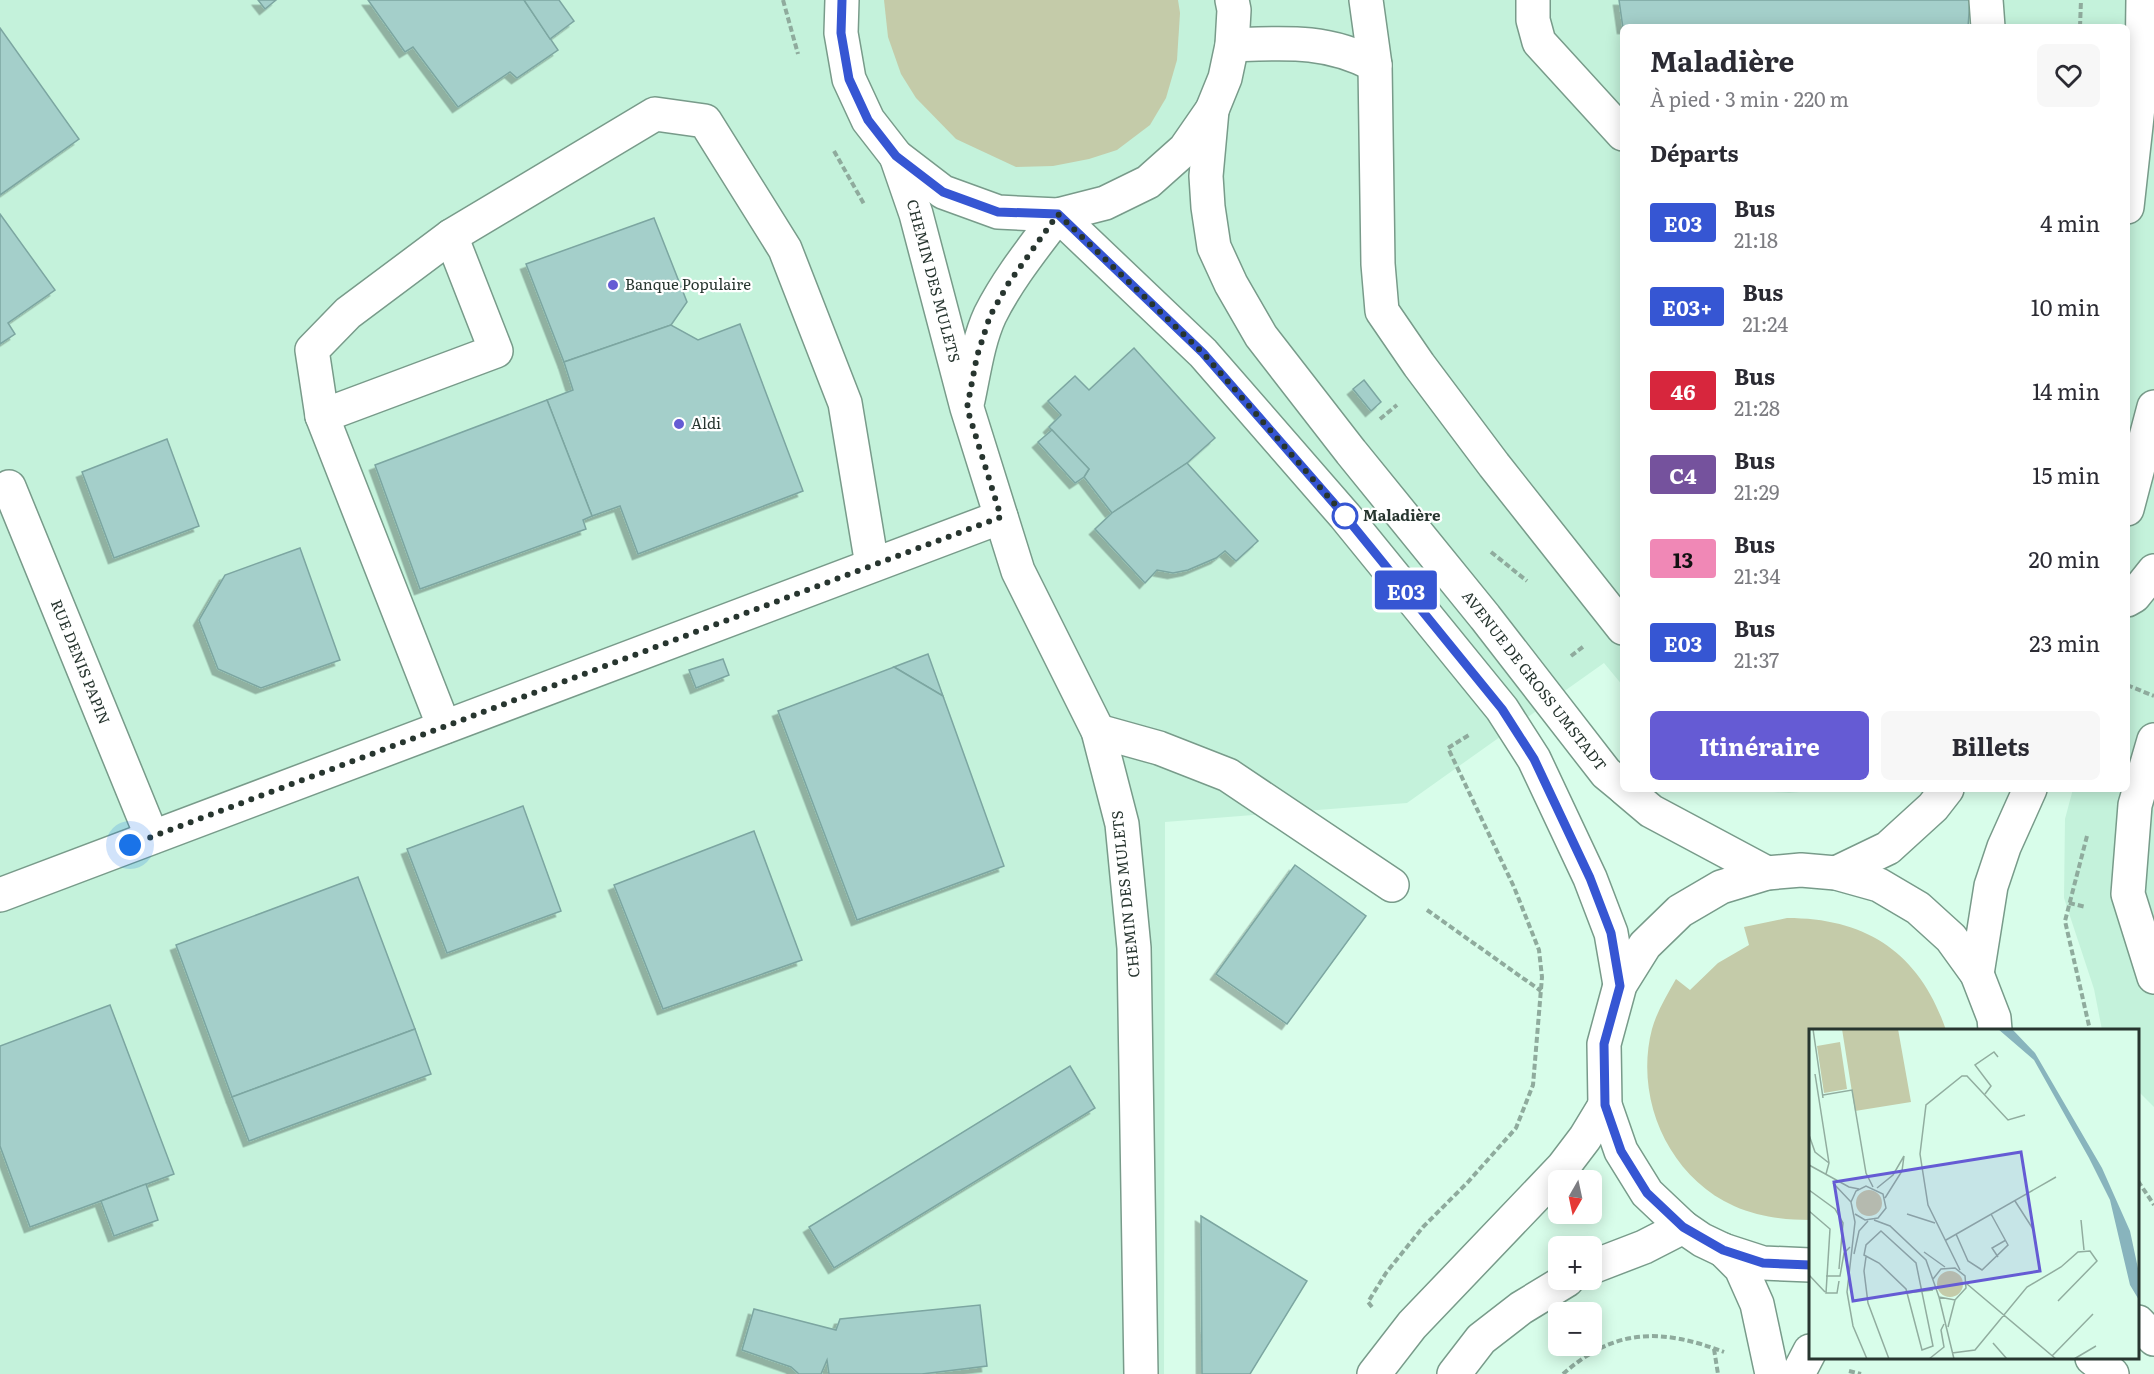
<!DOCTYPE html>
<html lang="fr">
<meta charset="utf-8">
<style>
body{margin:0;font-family:Literata,serif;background:#f7f7f7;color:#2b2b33;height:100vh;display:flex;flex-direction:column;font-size:22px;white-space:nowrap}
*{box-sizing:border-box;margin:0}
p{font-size:20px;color:#7c7c81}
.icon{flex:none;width:33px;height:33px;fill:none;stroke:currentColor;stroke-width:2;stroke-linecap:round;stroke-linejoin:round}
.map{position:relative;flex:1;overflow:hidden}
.side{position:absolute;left:1620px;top:24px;width:510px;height:768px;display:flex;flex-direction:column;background:#fff;border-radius:9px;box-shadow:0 3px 15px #0003}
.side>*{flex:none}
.badge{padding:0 12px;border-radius:4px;font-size:21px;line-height:39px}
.needle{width:39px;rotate:189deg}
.controls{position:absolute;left:1548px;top:1170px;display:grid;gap:12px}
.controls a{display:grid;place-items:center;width:54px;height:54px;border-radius:9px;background:#fff;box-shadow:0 3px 15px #0003;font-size:30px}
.you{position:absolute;width:30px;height:30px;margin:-15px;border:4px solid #fff;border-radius:50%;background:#1a73e8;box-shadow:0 0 0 9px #1a73e833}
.map>.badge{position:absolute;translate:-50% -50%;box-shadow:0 0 0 3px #fff}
h2{padding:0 30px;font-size:22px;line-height:54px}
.round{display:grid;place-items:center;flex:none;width:63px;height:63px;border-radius:9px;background:#f7f7f7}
.head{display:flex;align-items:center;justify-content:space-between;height:102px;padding:0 30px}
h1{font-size:28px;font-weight:700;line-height:45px}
.action{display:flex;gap:12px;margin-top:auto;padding:12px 30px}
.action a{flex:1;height:69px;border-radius:9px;background:#655bd4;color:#fff;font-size:24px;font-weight:700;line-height:69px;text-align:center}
.action a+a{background:#f7f7f7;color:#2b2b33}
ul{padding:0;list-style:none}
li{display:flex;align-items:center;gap:18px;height:84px;padding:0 30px}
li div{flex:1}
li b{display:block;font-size:22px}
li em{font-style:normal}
li .badge{min-width:66px;font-weight:700;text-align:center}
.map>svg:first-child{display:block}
.built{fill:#c4f2db}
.green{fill:#c4cba9}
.building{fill:#a4cfca;stroke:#7ca6a1;stroke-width:1.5;filter:url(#shadow)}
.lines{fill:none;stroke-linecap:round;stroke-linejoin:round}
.minor-casing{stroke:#789b8a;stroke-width:36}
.major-casing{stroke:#789b8a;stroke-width:36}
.path{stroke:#8fab9d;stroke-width:4;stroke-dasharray:6 3;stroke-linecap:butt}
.minor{stroke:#fff;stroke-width:33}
.major{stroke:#fff;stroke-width:33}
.line-casing{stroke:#fff;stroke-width:14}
.line{stroke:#3656d3;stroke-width:9}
.walk{stroke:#27352f;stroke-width:6;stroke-dasharray:0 10.8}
.poi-dot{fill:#655bd4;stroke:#fff;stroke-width:2}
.stop-dot{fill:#fff;stroke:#3656d3;stroke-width:3}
.labels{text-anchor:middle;stroke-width:4.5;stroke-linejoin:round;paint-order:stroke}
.street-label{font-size:15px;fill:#27352f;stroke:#fff}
.poi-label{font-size:15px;fill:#27352f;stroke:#fff;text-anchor:start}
.stop-label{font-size:15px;font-weight:bold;fill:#27352f;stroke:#fff;text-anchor:start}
.inset-road{fill:none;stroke:#91ad9f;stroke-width:1.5}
.view{fill:#655bd4;fill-opacity:0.15;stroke:#655bd4;stroke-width:3}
.inset-edge{fill:none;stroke:#27352f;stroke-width:3}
</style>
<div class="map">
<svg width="2154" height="1374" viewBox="0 0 2154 1374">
<defs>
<filter id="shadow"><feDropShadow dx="-5.5" dy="5.5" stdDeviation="0" flood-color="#0004"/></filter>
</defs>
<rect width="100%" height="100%" fill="#d8fdea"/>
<g class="built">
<path d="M 0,0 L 2154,0 L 2154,1107 L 2138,1091 L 2138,1030 L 2102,1030 L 2094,989 L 2064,898 L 2065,819 L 2073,789 L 2127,789 L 2127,27 L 1623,27 L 1623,686 L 1604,663 L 1407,803 L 1165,822 L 1164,1374 L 0,1374 Z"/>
<path d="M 1729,789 L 1833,789 L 1789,793 Z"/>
</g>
<g class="green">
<path d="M 884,0 L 1178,0 L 1180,13 L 1177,60 L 1166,98 L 1150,125 L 1117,150 L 1089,159 L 1053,166 L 1016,167 L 956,139 L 916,98 L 901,74 L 888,37 Z"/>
<path d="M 1787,918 C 1868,918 1920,954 1946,1030 L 1810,1030 L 1810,1220 C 1784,1220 1759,1217 1734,1206 C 1668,1176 1634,1098 1652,1029 C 1657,1011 1667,995 1676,979 L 1690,990 L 1718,963 L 1749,945 L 1744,927 Z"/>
</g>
<g class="building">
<path d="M 258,0 L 276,0 L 265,9 Z"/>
<path d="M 368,0 L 524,0 L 558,50 L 517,78 L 510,72 L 458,107 L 413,47 L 405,52 Z"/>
<path d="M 524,0 L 559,0 L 574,21 L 550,39 Z"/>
<path d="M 1619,0 L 1970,0 L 1968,27 L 1623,28 Z"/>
<path d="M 0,28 L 79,139 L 0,195 Z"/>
<path d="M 0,214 L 55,290 L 8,323 L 15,334 L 0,344 Z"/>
<path d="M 654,218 L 687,302 L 671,325 L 564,362 L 526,264 Z"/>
<path d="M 740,324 L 803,491 L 638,554 L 620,506 L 592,516 L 547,400 L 573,390 L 564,362 L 671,325 L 698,340 Z"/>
<path d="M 1134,348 L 1215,438 L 1187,463 L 1112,513 L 1084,477 L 1089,469 L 1049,427 L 1061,415 L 1048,401 L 1075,376 L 1089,390 Z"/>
<path d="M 1364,380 L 1381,402 L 1371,411 L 1353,389 Z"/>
<path d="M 547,400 L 592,516 L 583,520 L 586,529 L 420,589 L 375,465 Z"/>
<path d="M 1052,430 L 1089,469 L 1084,477 L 1075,483 L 1038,442 Z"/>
<path d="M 167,439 L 199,526 L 114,558 L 82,472 Z"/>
<path d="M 1187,463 L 1258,541 L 1236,561 L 1225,551 L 1216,558 L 1188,570 L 1173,573 L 1157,570 L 1145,583 L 1095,529 L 1112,513 Z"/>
<path d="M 300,548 L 340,660 L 261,688 L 218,669 L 199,620 L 225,575 Z"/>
<path d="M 928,654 L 943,696 L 894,667 Z"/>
<path d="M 723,659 L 729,675 L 696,688 L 689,670 Z"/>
<path d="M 894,667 L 943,696 L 1004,866 L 857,920 L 778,711 Z"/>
<path d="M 523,806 L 561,911 L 447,953 L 407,849 Z"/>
<path d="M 754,831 L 802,960 L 663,1009 L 614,885 Z"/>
<path d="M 1295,865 L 1366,916 L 1287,1024 L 1216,974 Z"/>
<path d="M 358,877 L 415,1029 L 232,1097 L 176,945 Z"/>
<path d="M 110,1005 L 174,1174 L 30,1227 L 0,1146 L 0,1046 Z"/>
<path d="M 415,1029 L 431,1074 L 249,1141 L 232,1097 Z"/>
<path d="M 1070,1066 L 1095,1108 L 834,1268 L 809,1227 Z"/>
<path d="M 146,1184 L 158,1220 L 114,1236 L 101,1201 Z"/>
<path d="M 1201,1216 L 1307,1281 L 1250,1374 L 1202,1374 Z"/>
<path d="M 980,1305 L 987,1366 L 922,1374 L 829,1374 L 827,1360 L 821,1374 L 799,1374 L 791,1367 L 742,1350 L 754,1309 L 836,1330 L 840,1319 Z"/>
</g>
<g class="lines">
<defs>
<g id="minor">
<path d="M 1366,0 L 1375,65 L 1378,264 L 1382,311 L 1419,365 L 1494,465 L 1623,628"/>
<path d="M 1533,0 L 1533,20 L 1539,42 L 1623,134"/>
<path d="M 1986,0 L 1988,27"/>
<path d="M 1232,45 C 1284,43 1327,39 1375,65"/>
<path d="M 896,156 L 916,214 L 967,408 L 1018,571 L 1098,731 L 1122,824 L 1134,948 L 1141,1374"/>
<path d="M 968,400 C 974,372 978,341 990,315 C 1008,279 1034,247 1058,215"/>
<path d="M 322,416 L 496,351 L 451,236"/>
<path d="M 9,487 L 152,837"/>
<path d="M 2127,600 L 2134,596 L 2154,571"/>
<path d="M 444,727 L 322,416 L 312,350 L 348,313 L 451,236 L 655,114 L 705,121 L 785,249 L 845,403 L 872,565"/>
<path d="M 1098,731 L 1159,748 L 1228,775 L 1392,885"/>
<path d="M 2154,740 L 2135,805 L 2128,894 L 2154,977"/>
<path d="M 0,895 L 1001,517"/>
<path d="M 1723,1250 L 1741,1268 L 1757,1304 L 1772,1374"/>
<path d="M 1592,1267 L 1644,1247 L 1683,1227"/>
<path d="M 1374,1374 L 1412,1325 L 1563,1167 L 1585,1138 L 1605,1105"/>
<path d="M 1454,1374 L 1481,1339 L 1521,1308 L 1567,1280"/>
<path d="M 1798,1374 L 1810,1351"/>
</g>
<g id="major">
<path d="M 842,0 L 841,33 L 849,79 L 868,120 L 896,156 L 943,192 L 998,212 L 1058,215 L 1105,203 L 1148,182 L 1185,149 L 1212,110 L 1225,78 L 1232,45 L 1234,10 L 1232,0"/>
<path d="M 1212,110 L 1206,176 L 1208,207 L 1214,247 L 1231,284 L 1261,336 L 1351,452 L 1485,617 L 1606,773 L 1623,787"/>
<path d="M 2127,207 L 2142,71 L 2143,0"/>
<path d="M 1058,215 L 1203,353 L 1345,516 L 1502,709 L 1534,759 L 1590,878 L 1611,933 L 1620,985"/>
<path d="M 2127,509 L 2154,407"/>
<path d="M 1625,789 L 1651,811 L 1767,873"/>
<path d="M 1836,873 L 1888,848 L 1933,807 L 1947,789"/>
<path d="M 1977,974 L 1991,886 L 2004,847 L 2030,789"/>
<path d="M 1810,1265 L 1763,1263 L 1723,1250 L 1702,1240 L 1683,1227 L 1647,1193 L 1621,1151 L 1605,1105 L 1604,1044 L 1620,985 L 1645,945 L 1680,911 L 1721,887 L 1767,873 L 1801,870 L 1836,873 L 1879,885 L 1918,908 L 1951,938 L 1977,974 L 1994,1018 L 1995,1030"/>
<path d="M 2138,1322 L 2154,1339"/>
<path d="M 2092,1358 L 2112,1374"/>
</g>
</defs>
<use href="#minor" class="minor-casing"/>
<use href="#major" class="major-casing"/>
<g class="path">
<path d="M 783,0 L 798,54"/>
<path d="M 2080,27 L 2081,0"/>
<path d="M 834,151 L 864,204"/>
<path d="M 1380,419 L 1397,405"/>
<path d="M 1491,552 L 1527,581"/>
<path d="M 1571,656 L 1584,646"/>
<path d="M 2127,685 L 2154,696"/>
<path d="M 2087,836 L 2065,921 L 2090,1030"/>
<path d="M 2069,903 L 2086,907"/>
<path d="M 1427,910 L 1541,991"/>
<path d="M 2138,1181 L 2154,1205"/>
<path d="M 1372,1307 L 1368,1302 L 1386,1273 L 1423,1227 L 1468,1182 L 1516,1128 L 1533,1085 L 1542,977 L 1539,950 L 1514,887 L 1448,748 L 1469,735"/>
<path d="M 1714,1349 L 1718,1374"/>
<path d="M 1849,1371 L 1861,1374"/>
<path d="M 1563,1374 C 1615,1328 1661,1328 1724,1352"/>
</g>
<use href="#minor" class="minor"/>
<use href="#major" class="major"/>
</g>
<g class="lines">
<defs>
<path id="line" d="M 842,0 L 841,33 L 849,79 L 868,120 L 896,156 L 943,192 L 998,212 L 1058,214 L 1203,353 L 1345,516 L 1502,709 L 1534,759 L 1590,878 L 1611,933 L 1620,986 L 1604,1044 L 1605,1105 L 1621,1151 L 1647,1193 L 1683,1227 L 1723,1250 L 1763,1263 L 1810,1265"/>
</defs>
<use href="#line" class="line-casing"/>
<use href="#line" class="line"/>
<path class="walk" d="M 130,845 L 1001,517 L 967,408 L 977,356 L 990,316 L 1008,284 L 1058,214 L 1203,353 L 1345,516"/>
</g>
<g class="poi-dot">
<circle cx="613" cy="285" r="6"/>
<circle cx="679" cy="424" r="6"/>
</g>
<circle class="stop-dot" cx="1345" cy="516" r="12"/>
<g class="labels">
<g class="street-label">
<text transform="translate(933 281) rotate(75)" y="5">CHEMIN DES MULETS</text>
<text transform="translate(80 662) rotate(68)" y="5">RUE DENIS PAPIN</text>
<text transform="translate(1534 681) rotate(52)" y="5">AVENUE DE GROSS UMSTADT</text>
<text transform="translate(1126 894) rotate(-96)" y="5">CHEMIN DES MULETS</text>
</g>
<g class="poi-label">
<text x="625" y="290">Banque Populaire</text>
<text x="691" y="429">Aldi</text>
</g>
<g class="stop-label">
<text x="1363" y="521">Maladière</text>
</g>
</g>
<g transform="translate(1809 1029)">
<rect width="330" height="330" fill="#d8fdea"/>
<path d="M 33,0 L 89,0 L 102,73 L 46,82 ZM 31,13 L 38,60 L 15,64 L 8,17 ZM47 174a13 13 0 1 1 26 0a13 13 0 1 1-26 0ZM128 255a13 13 0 1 1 26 0a13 13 0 1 1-26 0Z" fill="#c4cba9"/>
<path d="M 189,0 L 203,0 L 226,24 L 293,139 L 321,202 L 330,244 L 330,271 L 321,256 L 301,171 L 280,129 L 225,31 Z" fill="#88b4bd"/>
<path class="inset-road" d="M 4,0 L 14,69M 6,45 L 20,134 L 17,145M 176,65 L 182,57 L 166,36 L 185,23 L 189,28M 14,66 L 43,61 L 57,144 L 64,158M 0,106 L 6,123 L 20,134M 0,136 L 40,158 L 50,160M 24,154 L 42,173M 68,159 L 84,146 L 95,127M 0,161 L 26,180 L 34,194 L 30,240M 76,169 L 93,142 L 95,127M 206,172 L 224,200M 0,182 L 21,200 L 17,264 L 28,264 L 30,252M 46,185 L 56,191 L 69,189 L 77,179 L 74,165 L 57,157 L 47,162 L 42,173 L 46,193 L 38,263 L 44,297 L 58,330M 98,185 L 126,194M 65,191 L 81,197 L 117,231 L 130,268 L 146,271 L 157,259 L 156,247 L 146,239 L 132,240 L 124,250M 272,191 L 275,221M 72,202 L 107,234 L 124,317 L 113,321 L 97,260 L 70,234 L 55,226 L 57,216 ZM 147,205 L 159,232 L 173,241 L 199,216 L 182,185M 137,211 L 247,148M 115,223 L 136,238M 45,225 L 50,202 L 59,192M 57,228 L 55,242 L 59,274 L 80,330M 189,228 L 183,219 L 197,211M 151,241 L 119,176 L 111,125 L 117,76 L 153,47 L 158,47 L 199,91 L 216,86M 0,246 L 16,263M 17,247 L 31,247 L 35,224 L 41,218M 158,255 L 247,330M 98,264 L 124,261M 130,268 L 145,330M 139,298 L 146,271M 184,314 L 198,330M 143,324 L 166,321 L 218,258 L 252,238 L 269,223 L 281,222 L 288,232 L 249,272M 243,327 L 284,285M 120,330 L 135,318 L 132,301 L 135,295M 265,330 L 287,317"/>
<path class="view" d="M 212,123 L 231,242 L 44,272 L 25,153 Z"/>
<rect width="330" height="330" class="inset-edge"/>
</g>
</svg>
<div class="controls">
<a><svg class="needle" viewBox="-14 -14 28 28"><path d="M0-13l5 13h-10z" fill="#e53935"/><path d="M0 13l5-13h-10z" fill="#7c7c81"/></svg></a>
<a>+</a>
<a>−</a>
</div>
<div class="you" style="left:130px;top:845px"></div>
<b class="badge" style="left:1406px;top:590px;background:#3656d3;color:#fff">E03</b>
<section class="side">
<div class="head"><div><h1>Maladière</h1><p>À pied · 3 min · 220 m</p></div><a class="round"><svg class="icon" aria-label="heart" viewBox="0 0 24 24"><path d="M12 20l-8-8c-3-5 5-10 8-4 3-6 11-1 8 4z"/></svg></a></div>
<h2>Départs</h2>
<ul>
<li><span class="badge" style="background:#3656d3;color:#fff">E03</span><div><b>Bus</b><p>21:18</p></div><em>4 min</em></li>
<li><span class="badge" style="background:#3656d3;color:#fff">E03+</span><div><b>Bus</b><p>21:24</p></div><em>10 min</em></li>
<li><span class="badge" style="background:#d7263d;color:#fff">46</span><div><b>Bus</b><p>21:28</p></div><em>14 min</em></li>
<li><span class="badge" style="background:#75529d;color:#fff">C4</span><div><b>Bus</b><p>21:29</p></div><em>15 min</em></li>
<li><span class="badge" style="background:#f088b6;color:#111">13</span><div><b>Bus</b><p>21:34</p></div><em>20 min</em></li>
<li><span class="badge" style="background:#3656d3;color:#fff">E03</span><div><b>Bus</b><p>21:37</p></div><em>23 min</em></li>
</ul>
<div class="action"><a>Itinéraire</a><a>Billets</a></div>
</section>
</div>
